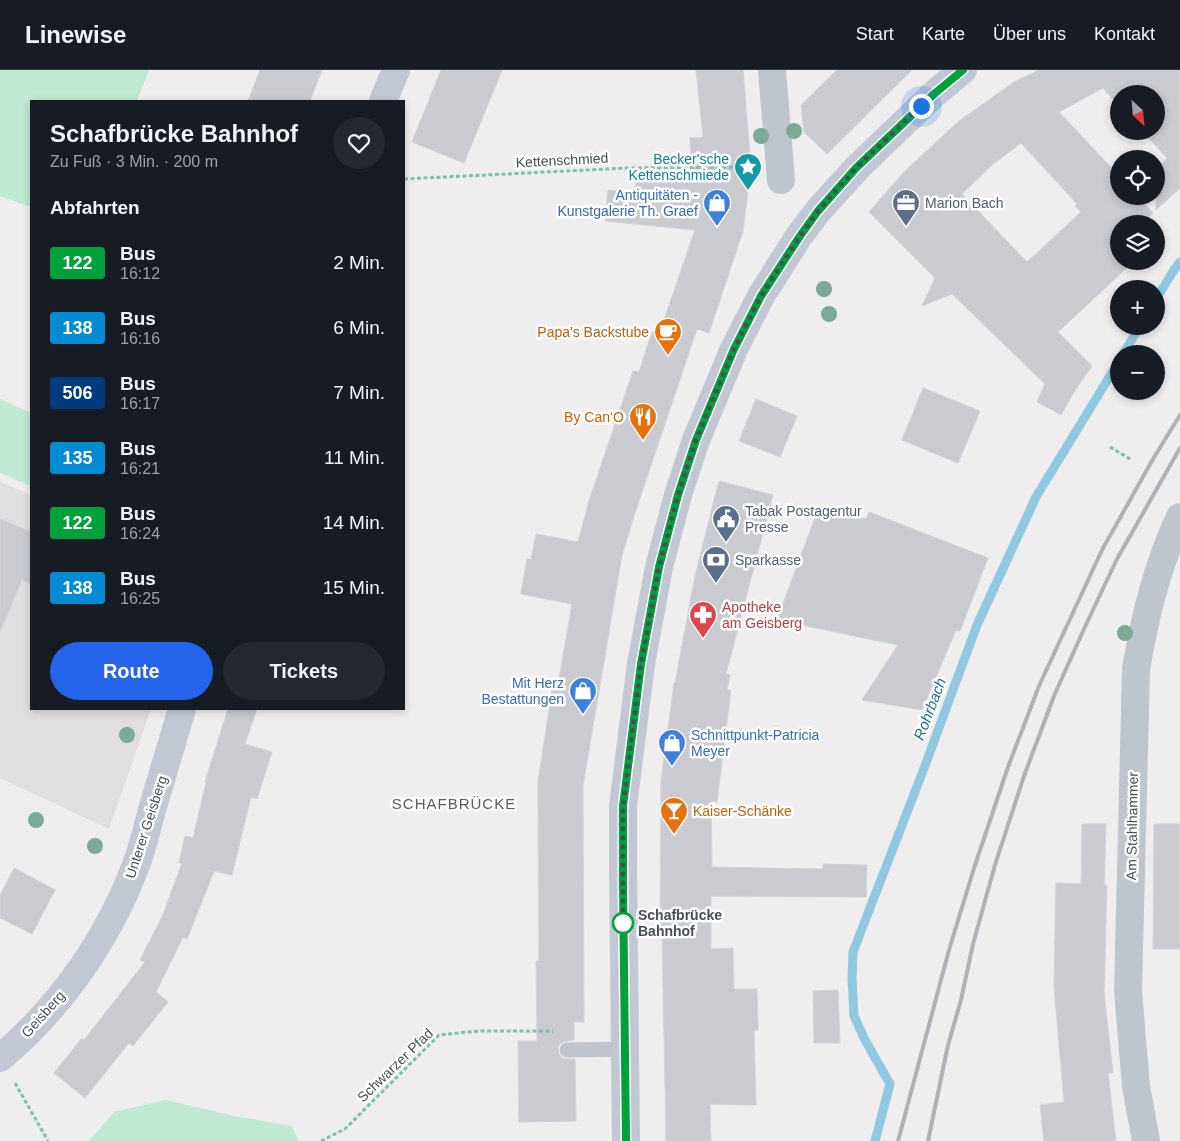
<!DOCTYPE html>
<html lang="de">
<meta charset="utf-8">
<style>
body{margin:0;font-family:Arial,sans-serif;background:#242831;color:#f1f3f6;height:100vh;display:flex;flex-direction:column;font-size:19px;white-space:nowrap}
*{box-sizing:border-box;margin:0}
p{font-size:16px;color:#9ea1a6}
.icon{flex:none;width:28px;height:28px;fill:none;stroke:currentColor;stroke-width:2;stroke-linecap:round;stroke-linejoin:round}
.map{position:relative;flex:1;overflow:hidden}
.side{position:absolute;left:30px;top:30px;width:375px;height:610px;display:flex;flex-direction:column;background:#171b24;border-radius:0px;box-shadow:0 2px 8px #0003}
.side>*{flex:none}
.badge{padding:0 10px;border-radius:4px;font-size:18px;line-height:32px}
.needle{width:32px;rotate:154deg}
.buttons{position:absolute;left:1110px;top:15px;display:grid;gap:10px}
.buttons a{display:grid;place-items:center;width:55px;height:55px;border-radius:50%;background:#171b24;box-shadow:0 2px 8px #0003;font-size:25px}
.you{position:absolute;width:25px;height:25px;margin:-12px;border:4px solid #fff;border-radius:50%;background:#1a73e8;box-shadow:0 0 0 8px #1a73e833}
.map>.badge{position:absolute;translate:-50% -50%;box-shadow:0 0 0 2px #fff}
h2{padding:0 20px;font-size:19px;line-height:45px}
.round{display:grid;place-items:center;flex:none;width:52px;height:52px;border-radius:26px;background:#242831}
.summary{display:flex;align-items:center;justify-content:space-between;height:85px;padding:0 20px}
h1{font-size:24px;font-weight:600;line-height:38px}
.cta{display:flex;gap:10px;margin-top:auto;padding:10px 20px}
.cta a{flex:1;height:58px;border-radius:30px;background:#2563eb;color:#fff;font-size:20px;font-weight:600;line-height:58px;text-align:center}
.cta a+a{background:#242831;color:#f1f3f6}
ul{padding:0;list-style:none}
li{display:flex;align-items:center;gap:15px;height:65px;padding:0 20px}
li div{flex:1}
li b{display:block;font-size:19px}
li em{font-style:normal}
li .badge{min-width:55px;font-weight:700;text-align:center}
header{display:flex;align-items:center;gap:30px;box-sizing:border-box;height:70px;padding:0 25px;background:#171b24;border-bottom:1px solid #363941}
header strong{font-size:24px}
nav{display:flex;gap:28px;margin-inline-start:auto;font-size:18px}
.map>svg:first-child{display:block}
.education{fill:#e0dede}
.green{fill:#bfe9d3}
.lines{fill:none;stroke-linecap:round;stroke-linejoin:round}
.stream{stroke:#90c8e1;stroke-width:9}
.building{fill:#cacbd1;stroke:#d1d2d8;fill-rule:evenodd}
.path{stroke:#7bc3a7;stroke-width:3;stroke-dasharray:4 2.5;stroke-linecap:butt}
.lane{stroke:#bfc5cd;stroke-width:15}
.street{stroke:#bfc5cd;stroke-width:28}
.secondary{stroke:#c1c8d4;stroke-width:28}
.rail{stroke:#afb1b6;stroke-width:4}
.tree{fill:#7da997}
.line-casing{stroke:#fff;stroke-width:11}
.line{stroke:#00a13a;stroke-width:8}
.walk{stroke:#474e58;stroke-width:5;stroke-dasharray:0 9}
.stop-dot{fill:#fff;stroke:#00a13a;stroke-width:2.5}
.labels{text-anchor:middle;stroke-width:5;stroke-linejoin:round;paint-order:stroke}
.culture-label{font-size:14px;fill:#0d838f;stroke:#fff;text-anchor:end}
.street-label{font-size:14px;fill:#474e58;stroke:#fff}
.shop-label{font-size:14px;fill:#366cbe;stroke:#fff;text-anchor:end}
.service-label{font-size:14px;fill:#4e5e75;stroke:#fff;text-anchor:start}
.food-label{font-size:14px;fill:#c56008;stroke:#fff;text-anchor:end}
.health-label{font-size:14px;fill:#be3a42;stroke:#fff;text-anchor:start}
.stop-label{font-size:14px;font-weight:bold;fill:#474e58;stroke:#fff;text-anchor:start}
.water-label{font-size:15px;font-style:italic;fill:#1b7097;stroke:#fff}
.neighbourhood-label{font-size:15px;letter-spacing:1px;fill:#5a5c61;stroke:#fff}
</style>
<header>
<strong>Linewise</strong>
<nav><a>Start</a><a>Karte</a><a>Über uns</a><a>Kontakt</a></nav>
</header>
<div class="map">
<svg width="1180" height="1071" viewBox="0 0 1180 1071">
<rect width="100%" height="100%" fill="#efeded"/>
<path class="education" d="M 0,412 L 31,425 L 31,639 L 151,639 L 109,759 L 0,708 Z"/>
<g class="green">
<path d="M 0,0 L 149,0 L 137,31 L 31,31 L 31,137 L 0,126 Z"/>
<path d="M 0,329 L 31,343 L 31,416 L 0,403 Z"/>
<path d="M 166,1030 L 235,1046 L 291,1056 L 299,1071 L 89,1071 L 114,1042 Z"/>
</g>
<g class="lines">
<g class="stream">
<path d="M 1156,229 L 1174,200 L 1180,192"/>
<path d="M 1123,284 L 1140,256"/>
<path d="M 875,1071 L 890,1014 L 865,970 L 854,946 L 852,909 L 853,882 L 923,701 L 977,555 L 1036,427 L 1119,291"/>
</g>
</g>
<g class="building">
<path d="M 260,0 L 322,0 L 310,31 L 248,31 Z"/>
<path d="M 441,0 L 502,0 L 464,93 L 412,72 Z"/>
<path d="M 696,0 L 743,0 L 751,97 L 743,161 L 709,263 L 697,259 L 634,446 L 622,485 L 583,716 L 584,952 L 574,952 L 574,970 L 563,972 L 559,975 L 558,980 L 559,984 L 562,988 L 567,989 L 575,989 L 576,1051 L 519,1052 L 518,971 L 537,971 L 536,891 L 539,891 L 538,712 L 553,614 L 558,615 L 572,534 L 521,524 L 527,489 L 531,490 L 536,464 L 578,472 L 589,431 L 633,301 L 639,302 L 652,262 L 659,264 L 695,160 L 605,151 L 608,120 L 635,123 L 637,106 L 692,112 L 690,68 L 703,67 Z"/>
<path d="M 837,0 L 912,0 L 827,84 L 804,62 L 801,35 Z"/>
<path d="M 1039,0 L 1180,0 L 1180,118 L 1156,140 L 1156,99 L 1167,88 L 1142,61 L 1156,61 L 1156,24 L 1119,24 L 1119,36 L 1103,18 L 1059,42 L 1119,106 L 1119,126 L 1137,126 L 1153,143 L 1142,154 L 1119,154 L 1119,191 L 1134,191 L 1058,262 L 1092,296 L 1074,322 L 1061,345 L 1037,332 L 1045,314 L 952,224 L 922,236 L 935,208 L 869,142 L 905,101 L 959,51 L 1014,12 ZM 1021,73 L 1077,134 L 1075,136 L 1081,142 L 1027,192 L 962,124 L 992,95 Z"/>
<path d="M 923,318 L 980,341 L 958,393 L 902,370 Z"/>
<path d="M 756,329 L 797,346 L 780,387 L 739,371 Z"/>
<path d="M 719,411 L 773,425 L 726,604 L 730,605 L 727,620 L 731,620 L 717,732 L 711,731 L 712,797 L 823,799 L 823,794 L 867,795 L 866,827 L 711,826 L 711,879 L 733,878 L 734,919 L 757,919 L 758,960 L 754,960 L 756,1035 L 710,1034 L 711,1071 L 666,1071 L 662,859 L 660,859 L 661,711 L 674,613 L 675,613 L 695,506 Z"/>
<path d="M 819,437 L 866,449 L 869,442 L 988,488 L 960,561 L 956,560 L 922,640 L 862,630 L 898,575 L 777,550 Z"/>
<path d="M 0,449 L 31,462 L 31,514 L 22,510 L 0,562 Z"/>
<path d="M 228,639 L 257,639 L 245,674 L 272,682 L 257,729 L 251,727 L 232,805 L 214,801 L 187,869 L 183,867 L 156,922 L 168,932 L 133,976 L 129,973 L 85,1028 L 54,1003 L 82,968 L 84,970 L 145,892 L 140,890 L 162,847 L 182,793 L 179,793 L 185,766 L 193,768 L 206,713 L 205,712 Z"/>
<path d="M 1082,754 L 1106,754 L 1104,815 L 1107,815 L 1104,922 L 1113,1003 L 1108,1003 L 1116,1071 L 1044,1071 L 1040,1035 L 1064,1032 L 1054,917 L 1056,813 L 1081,814 Z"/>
<path d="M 1154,754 L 1180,754 L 1180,879 L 1153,879 Z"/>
<path d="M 14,798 L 55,820 L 32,864 L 0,848 L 0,825 Z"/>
<path d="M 838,920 L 840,973 L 814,973 L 813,921 Z"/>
</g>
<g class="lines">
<g class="path">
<path d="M 404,109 L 628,98 L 750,97"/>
<path d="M 1110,377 L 1132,390"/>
<path d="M 15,1013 L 48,1071"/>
<path d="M 321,1071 L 345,1059 L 439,965 L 478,961 L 553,961"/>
</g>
<path class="lane" d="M 567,980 L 625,979"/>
<g class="street">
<path d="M 772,0 L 781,110"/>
<path d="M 1146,1071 L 1136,1016 L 1128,921 L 1136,599 C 1145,547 1157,495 1180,447"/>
</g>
<g class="secondary">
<path d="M 383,31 L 396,0"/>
<path d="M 0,988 C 61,937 108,869 136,795 C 143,777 147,758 152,740 C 162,706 172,673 182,639"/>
<path d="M 626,1071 L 623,798 L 623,736 L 641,594 L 659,497 L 678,425 L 696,370 L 734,279 L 761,226 L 799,166 L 818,141 L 857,98 L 934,24 L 963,0"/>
</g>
<g class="rail">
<path d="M 898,1071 L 949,880 L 975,795 L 1008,697 L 1039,616 L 1102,480 L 1153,389 L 1180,345"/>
<path d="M 928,1071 L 948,975 L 961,930 L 973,874 L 995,795 L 1024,706 L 1054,626 L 1083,561 L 1117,489 L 1180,378"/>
</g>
</g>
<g class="tree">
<circle cx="794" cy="61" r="8"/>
<circle cx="761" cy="66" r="8"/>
<circle cx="824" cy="219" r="8"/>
<circle cx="829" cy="244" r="8"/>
<circle cx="1125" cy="563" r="8"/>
<circle cx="127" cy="665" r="8"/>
<circle cx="36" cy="750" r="8"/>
<circle cx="95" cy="776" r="8"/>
</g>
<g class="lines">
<defs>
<path id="line" d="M 626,1071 L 623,814 L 623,736 L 641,594 L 659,497 L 678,425 L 696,370 L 734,279 L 761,226 L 800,166 L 818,141 L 856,98 L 934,24 L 963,0"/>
</defs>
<use href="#line" class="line-casing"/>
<use href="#line" class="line"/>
<path class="walk" d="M 623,853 L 623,860 L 623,736 L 641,594 L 659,497 L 678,425 L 696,370 L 734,279 L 761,226 L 800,166 L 818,141 L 856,98 L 921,36"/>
</g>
<defs>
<symbol id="sight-pin" viewBox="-11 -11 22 30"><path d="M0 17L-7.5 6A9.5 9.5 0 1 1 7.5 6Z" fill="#0f9aa8" stroke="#fff"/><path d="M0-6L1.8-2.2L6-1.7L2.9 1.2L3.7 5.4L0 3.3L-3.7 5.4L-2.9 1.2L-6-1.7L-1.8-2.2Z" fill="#fff"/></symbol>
<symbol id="shop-pin" viewBox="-11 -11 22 30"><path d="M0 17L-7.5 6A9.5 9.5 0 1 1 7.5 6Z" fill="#3f7fe0" stroke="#fff"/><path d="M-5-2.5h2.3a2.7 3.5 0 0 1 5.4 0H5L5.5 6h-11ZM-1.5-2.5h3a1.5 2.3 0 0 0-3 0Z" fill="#fff"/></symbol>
<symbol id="office-pin" viewBox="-11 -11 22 30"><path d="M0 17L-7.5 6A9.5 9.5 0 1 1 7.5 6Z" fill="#5c6f8a" stroke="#fff"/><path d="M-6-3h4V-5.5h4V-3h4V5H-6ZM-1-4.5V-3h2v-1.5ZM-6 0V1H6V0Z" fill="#fff"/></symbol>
<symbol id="cafe-pin" viewBox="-11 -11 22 30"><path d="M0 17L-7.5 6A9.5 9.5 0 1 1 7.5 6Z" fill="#e8710a" stroke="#fff"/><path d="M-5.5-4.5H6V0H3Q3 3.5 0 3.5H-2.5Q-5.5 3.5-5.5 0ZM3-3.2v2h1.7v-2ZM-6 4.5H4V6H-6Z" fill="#fff"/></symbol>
<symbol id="restaurant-pin" viewBox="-11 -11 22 30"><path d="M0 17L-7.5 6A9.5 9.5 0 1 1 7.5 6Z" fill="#e8710a" stroke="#fff"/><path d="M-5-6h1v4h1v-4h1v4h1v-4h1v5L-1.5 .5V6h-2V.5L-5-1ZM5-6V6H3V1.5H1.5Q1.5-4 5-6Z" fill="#fff"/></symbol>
<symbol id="civic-pin" viewBox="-11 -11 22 30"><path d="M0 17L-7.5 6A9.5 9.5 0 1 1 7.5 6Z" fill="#5c6f8a" stroke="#fff"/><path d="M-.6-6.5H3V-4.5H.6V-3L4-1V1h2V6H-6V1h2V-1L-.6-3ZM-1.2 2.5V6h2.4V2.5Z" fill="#fff"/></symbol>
<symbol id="bank-pin" viewBox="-11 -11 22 30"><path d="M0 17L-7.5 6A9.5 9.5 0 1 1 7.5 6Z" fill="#5c6f8a" stroke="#fff"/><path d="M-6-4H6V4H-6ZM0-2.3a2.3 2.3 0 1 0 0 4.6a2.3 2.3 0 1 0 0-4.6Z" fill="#fff"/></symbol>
<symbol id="pharmacy-pin" viewBox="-11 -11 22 30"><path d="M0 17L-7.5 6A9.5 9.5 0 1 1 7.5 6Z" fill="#e0444e" stroke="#fff"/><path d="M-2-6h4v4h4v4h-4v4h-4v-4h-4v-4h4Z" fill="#fff"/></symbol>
<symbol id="bar-pin" viewBox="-11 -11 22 30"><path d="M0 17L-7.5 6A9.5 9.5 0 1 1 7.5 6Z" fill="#e8710a" stroke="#fff"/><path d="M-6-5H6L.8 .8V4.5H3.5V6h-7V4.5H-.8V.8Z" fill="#fff"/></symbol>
</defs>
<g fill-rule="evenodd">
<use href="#sight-pin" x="732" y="81" width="32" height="43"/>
<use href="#shop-pin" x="701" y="117" width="32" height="43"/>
<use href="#office-pin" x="890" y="117" width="32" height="43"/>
<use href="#cafe-pin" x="652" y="246" width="32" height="43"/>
<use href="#restaurant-pin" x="627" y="331" width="32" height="43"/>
<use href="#civic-pin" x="710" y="433" width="32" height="43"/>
<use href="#bank-pin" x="700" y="474" width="32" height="43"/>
<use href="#pharmacy-pin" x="687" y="529" width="32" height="43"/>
<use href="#shop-pin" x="567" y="605" width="32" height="43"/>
<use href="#shop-pin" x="656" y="657" width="32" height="43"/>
<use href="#bar-pin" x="658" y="725" width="32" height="43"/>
</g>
<circle class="stop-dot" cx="623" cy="853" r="10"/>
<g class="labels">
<g class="culture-label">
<text x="729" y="94">Becker'sche<tspan x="729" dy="16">Kettenschmiede</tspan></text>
</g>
<g class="street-label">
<text transform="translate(562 90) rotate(-3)" y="5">Kettenschmied</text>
<text transform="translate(1132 756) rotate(-89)" y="5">Am Stahlhammer</text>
<text transform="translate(146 757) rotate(-72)" y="5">Unterer Geisberg</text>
<text transform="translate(43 944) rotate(-48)" y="5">Geisberg</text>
<text transform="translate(395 995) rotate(-44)" y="5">Schwarzer Pfad</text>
</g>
<g class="shop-label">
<text x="698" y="130">Antiquitäten -<tspan x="698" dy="16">Kunstgalerie Th. Graef</tspan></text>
<text x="564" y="618">Mit Herz<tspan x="564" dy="16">Bestattungen</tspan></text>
<text x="691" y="670" text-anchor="start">Schnittpunkt-Patricia<tspan x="691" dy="16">Meyer</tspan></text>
</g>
<g class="service-label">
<text x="925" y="138">Marion Bach</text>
<text x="745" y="446">Tabak Postagentur<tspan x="745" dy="16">Presse</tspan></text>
<text x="735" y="495">Sparkasse</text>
</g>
<g class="food-label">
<text x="649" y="267">Papa's Backstube</text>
<text x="624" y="352">By Can‘O</text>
<text x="693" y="746" text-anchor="start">Kaiser-Schänke</text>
</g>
<g class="health-label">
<text x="722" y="542">Apotheke<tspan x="722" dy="16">am Geisberg</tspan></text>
</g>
<g class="stop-label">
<text x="638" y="850">Schafbrücke<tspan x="638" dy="16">Bahnhof</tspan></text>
</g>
<g class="water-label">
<text transform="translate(930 639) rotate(-69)" y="5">Rohrbach</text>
</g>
<g class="neighbourhood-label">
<text x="454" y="739">SCHAFBRÜCKE</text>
</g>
</g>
</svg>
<div class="buttons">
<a><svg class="needle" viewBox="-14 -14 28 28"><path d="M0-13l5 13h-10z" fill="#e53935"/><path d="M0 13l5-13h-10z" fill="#9ea1a6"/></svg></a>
<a><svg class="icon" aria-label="locate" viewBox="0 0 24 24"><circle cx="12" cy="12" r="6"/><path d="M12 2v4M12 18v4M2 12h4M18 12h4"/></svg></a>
<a><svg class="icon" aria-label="layers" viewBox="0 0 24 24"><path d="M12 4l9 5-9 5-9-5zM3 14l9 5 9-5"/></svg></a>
<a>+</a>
<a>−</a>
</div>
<div class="you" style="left:921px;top:36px"></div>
<section class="side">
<div class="summary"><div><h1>Schafbrücke Bahnhof</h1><p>Zu Fuß · 3 Min. · 200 m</p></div><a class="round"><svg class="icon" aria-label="heart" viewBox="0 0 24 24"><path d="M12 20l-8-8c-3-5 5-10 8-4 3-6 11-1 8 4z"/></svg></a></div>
<h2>Abfahrten</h2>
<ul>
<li><span class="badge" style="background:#00a13a;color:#fff">122</span><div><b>Bus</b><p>16:12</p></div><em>2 Min.</em></li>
<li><span class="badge" style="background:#008bd2;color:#fff">138</span><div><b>Bus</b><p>16:16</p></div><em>6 Min.</em></li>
<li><span class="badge" style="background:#003b80;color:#fff">506</span><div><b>Bus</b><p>16:17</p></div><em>7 Min.</em></li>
<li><span class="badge" style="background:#008bd2;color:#fff">135</span><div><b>Bus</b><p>16:21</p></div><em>11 Min.</em></li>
<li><span class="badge" style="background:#00a13a;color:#fff">122</span><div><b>Bus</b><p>16:24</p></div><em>14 Min.</em></li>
<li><span class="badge" style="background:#008bd2;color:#fff">138</span><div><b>Bus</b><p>16:25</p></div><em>15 Min.</em></li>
</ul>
<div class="cta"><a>Route</a><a>Tickets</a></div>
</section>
</div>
